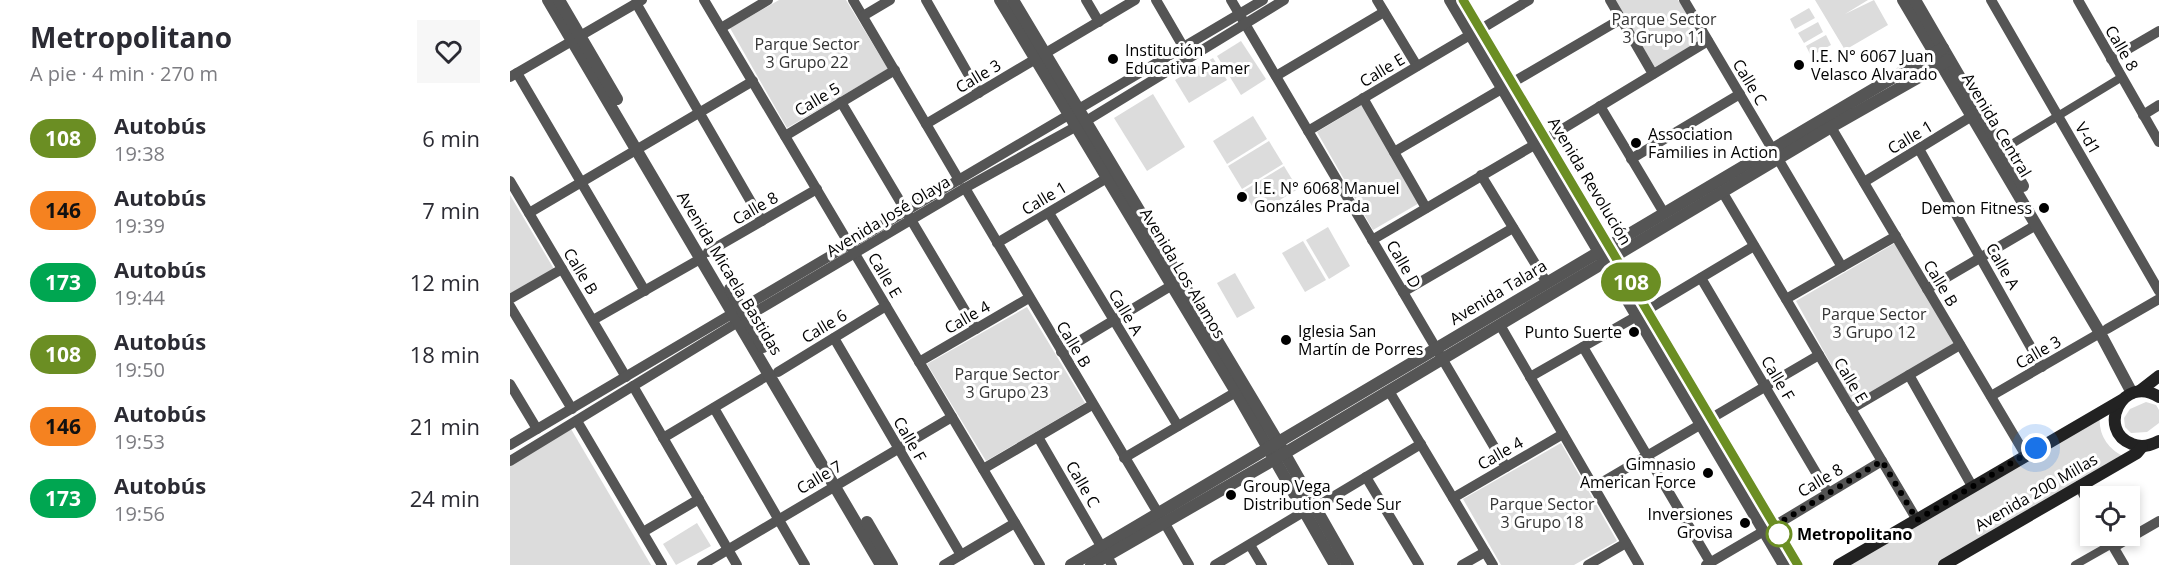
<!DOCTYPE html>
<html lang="es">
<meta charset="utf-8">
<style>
body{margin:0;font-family:"Open Sans",sans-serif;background:#f7f7f7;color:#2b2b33;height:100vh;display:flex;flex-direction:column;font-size:22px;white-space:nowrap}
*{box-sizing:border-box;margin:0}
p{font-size:20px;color:#7c7c81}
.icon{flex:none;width:33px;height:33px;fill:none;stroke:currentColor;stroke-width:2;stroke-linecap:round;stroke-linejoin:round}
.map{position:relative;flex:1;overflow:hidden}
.sheet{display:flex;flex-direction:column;background:#fff;width:510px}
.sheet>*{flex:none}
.badge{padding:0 12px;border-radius:20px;font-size:21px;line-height:39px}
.fabs{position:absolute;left:1570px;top:486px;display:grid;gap:12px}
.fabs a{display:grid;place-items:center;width:60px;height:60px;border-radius:0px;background:#fff;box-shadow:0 3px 9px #0003;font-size:30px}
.you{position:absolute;width:30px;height:30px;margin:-15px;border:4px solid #fff;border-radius:50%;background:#1a73e8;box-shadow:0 0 0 9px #1a73e833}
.map>.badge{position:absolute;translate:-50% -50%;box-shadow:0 0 0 3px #fff}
.round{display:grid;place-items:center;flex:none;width:63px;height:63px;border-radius:0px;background:#f7f7f7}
.overview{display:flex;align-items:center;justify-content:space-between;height:102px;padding:0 30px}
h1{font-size:28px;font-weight:700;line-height:45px}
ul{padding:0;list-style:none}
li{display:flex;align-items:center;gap:18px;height:72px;padding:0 30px}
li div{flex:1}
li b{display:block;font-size:22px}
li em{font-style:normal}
li .badge{min-width:66px;font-weight:700;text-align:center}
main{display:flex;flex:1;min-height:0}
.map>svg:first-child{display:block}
.green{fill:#dcdcdc}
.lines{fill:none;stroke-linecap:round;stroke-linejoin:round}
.pedestrian{stroke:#555;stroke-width:8}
.minor{stroke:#555;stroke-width:10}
.tertiary{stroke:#555;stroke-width:12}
.secondary{stroke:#222;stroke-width:12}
.line-casing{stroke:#fff;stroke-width:14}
.line{stroke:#6b8e23;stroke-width:9}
.walk{stroke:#000;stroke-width:6;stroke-dasharray:0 10.8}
.poi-dot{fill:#000;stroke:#fff;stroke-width:2}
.stop-dot{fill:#fff;stroke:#6b8e23;stroke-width:3}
.labels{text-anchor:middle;stroke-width:6;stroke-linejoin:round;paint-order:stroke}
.park-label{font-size:16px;fill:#333;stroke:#fff}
.street-label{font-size:16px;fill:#000;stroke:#fff}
.poi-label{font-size:16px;fill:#000;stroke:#fff;text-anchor:start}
.stop-label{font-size:16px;font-weight:bold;fill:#000;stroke:#fff;text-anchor:start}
</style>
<main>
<section class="sheet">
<div class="overview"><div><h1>Metropolitano</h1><p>A pie · 4 min · 270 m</p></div><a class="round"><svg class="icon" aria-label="heart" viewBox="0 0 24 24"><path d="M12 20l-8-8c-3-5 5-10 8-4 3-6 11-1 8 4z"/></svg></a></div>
<ul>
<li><span class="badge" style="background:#6b8e23;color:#fff">108</span><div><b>Autobús</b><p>19:38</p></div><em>6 min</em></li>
<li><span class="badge" style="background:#f58220;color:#111">146</span><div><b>Autobús</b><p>19:39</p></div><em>7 min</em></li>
<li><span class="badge" style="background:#00a651;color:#fff">173</span><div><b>Autobús</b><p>19:44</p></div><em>12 min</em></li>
<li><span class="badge" style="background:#6b8e23;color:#fff">108</span><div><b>Autobús</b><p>19:50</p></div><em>18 min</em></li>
<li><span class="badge" style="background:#f58220;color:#111">146</span><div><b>Autobús</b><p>19:53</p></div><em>21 min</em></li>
<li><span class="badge" style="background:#00a651;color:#fff">173</span><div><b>Autobús</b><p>19:56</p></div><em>24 min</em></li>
</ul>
</section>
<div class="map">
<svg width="1649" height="565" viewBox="0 0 1649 565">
<rect width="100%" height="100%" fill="#fff"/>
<g class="green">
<path d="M 269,0 L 336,0 L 378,69 L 277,128 L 220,28 Z"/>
<path d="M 1103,0 L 1168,0 L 1193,39 L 1145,67 Z"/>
<path d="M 1305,0 L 1358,0 L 1335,14 L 1364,0 L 1378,25 L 1335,50 Z"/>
<path d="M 1299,8 L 1305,18 L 1285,29 L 1280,19 Z"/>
<path d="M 1308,22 L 1313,32 L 1294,43 L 1288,33 Z"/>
<path d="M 1316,35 L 1321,45 L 1301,56 L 1296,46 Z"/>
<path d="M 731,41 L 756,79 L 731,95 L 707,56 Z"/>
<path d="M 703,58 L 717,80 L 679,103 L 665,80 Z"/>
<path d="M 643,94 L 675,147 L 637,171 L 604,118 Z"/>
<path d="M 852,105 L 911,202 L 863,230 L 807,132 Z"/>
<path d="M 743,116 L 757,139 L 717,164 L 703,141 Z"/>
<path d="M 759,141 L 773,164 L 732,189 L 718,166 Z"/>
<path d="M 774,166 L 788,189 L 747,214 L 733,191 Z"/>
<path d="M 0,195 L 44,269 L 0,294 Z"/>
<path d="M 818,227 L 840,266 L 819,279 L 796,240 Z"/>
<path d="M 793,241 L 816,280 L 795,292 L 772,253 Z"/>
<path d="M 1385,243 L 1444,343 L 1343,404 L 1286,301 Z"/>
<path d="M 725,273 L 745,308 L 727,318 L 707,283 Z"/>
<path d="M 517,307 L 575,403 L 476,461 L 417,364 Z"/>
<path d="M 1636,402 L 1646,405 L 1649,410 L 1649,423 L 1637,432 L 1621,433 L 1615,427 L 1614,418 L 1620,409 Z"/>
<path d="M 1590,417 C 1588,434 1598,449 1613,456 L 1428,565 L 1339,565 Z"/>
<path d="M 61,429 L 141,565 L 0,565 L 0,466 Z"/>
<path d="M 1051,443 L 1107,541 L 1064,565 L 991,565 L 953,499 Z"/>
<path d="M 187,523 L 201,546 L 166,565 L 153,544 Z"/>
</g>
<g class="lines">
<g class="pedestrian">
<path d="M 1492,150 L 1612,77"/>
<path d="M 1565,565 L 1602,544"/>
</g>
<g class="minor">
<path d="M 194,0 L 530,565"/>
<path d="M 343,0 L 449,180"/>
<path d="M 416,0 L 469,93"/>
<path d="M 576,0 L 589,22"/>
<path d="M 646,0 L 674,48"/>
<path d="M 721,0 L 996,467"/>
<path d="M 867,0 L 907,66"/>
<path d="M 1100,0 L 1143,74"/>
<path d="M 1174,0 L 1332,267"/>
<path d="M 1481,0 L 1649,291"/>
<path d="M 1568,0 L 1649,142"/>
<path d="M 126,3 L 252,221"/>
<path d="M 353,16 L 380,0"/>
<path d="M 211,28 L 258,0"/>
<path d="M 971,29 L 1019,0"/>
<path d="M 70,36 L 132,0"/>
<path d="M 1601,59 L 1649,31"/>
<path d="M 7,73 L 135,291"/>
<path d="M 766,76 L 874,12"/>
<path d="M 0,77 L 62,41"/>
<path d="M 853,98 L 916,208"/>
<path d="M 331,102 L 466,329"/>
<path d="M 1090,106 L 1154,213"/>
<path d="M 1633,115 L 1649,105"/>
<path d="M 416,124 L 625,0"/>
<path d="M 1321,127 L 1515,454"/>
<path d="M 798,131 L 960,35"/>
<path d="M 275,136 L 385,70"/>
<path d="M 1036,139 L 1198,41"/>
<path d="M 1409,149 L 1532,367"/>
<path d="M 884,152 L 1111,19"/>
<path d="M 1121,159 L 1230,94"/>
<path d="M 971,175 L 1037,283"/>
<path d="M 0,181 L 116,377"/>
<path d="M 1354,182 L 1462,116"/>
<path d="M 455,188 L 648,513"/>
<path d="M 1213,193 L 1407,520"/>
<path d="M 19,213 L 243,81"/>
<path d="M 539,213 L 668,426"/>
<path d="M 862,240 L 1026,144"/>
<path d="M 487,243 L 597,178"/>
<path d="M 198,252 L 307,189"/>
<path d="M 1191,278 L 1318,493"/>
<path d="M 1417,289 L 1526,225"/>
<path d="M 893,292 L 1003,228"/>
<path d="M 0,299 L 52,269"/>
<path d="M 1276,299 L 1386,236"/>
<path d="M 0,306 L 62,409"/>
<path d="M 1137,310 L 1244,246"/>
<path d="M 83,320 L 192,258"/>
<path d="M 990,325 L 1129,565"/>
<path d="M 1597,329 L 1649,299"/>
<path d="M 324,338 L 451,555"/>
<path d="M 1073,347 L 1200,562"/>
<path d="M 551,352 L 669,281"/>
<path d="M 409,362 L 519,298"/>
<path d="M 268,372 L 376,306"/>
<path d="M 1399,375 L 1462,486"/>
<path d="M 1020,377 L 1127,316"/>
<path d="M 0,384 L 27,429"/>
<path d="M 123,386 L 227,565"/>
<path d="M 879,391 L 983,565"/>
<path d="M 1481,396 L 1590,333"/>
<path d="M 204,408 L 295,565"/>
<path d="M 1341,409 L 1450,345"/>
<path d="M 67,421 L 152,565"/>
<path d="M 528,437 L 602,565"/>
<path d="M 153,438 L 260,374"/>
<path d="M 0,445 L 753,0"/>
<path d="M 614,458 L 726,392"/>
<path d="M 0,461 L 228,322 L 455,188 L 576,121 L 774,0"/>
<path d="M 473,469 L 582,405"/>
<path d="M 856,477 L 909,565"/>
<path d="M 1569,486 L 1581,508"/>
<path d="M 1084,487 L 1309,355"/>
<path d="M 943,498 L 1053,434"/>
<path d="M 806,507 L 911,444"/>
<path d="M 654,522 L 679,565"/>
<path d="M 1264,526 L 1372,461"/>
<path d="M 133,532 L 189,499"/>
<path d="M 1597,536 L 1614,565"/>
<path d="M 740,545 L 752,565"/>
<path d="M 1604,547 L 1649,521"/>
<path d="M 192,565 L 442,417"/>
<path d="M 434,565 L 505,523"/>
<path d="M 705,565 L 795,511"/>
<path d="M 952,565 L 975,552"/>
<path d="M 1078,565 L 1116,543"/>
<path d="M 1196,565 L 1254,531"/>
</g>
<g class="tertiary">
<path d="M 38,0 L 371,565"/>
<path d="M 49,0 L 107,99"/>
<path d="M 490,0 L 726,392 L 825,565"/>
<path d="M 503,0 L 768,442 L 838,565"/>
<path d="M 940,0 L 1274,565"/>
<path d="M 953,0 L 1288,565"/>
<path d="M 1393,0 L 1590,333 L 1622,393"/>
<path d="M 1405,0 L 1513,186"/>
<path d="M 220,289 L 253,347"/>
<path d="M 357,522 L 382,565"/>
<path d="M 561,565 L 1433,48"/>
<path d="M 581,565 L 765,459 L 1321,127 L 1439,60"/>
</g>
<g class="secondary">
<path d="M 1631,390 L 1649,376"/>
<path d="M 1649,397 C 1612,373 1586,431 1622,444 C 1632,448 1640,446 1649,441"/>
<path d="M 1329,565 L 1612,400"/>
<path d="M 1434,565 L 1627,453 L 1632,447"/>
</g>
</g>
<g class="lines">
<defs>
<path id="line" d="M 953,0 L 1288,565"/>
</defs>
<use href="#line" class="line-casing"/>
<use href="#line" class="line"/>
<path class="walk" d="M 1269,534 L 1264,526 L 1372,461 L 1407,520 L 1526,448"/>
</g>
<g class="poi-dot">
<circle cx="603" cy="59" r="6"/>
<circle cx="1289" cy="65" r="6"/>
<circle cx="1126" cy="143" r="6"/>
<circle cx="732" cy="197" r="6"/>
<circle cx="1534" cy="208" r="6"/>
<circle cx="1124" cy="332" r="6"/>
<circle cx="776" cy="340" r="6"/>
<circle cx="1198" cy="473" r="6"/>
<circle cx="721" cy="495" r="6"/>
<circle cx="1235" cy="523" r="6"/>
</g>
<circle class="stop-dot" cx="1269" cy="534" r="12"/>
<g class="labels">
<g class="park-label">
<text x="1154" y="25">Parque Sector<tspan x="1154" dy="18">3 Grupo 11</tspan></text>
<text x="297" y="50">Parque Sector<tspan x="297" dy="18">3 Grupo 22</tspan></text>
<text x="1364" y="320">Parque Sector<tspan x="1364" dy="18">3 Grupo 12</tspan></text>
<text x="497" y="380">Parque Sector<tspan x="497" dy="18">3 Grupo 23</tspan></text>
<text x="1032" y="510">Parque Sector<tspan x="1032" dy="18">3 Grupo 18</tspan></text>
</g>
<g class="street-label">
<text transform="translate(1612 48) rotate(60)" y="6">Calle 8</text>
<text transform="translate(872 70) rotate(-31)" y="6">Calle E</text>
<text transform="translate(468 76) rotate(-31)" y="6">Calle 3</text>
<text transform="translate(1240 82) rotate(59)" y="6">Calle C</text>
<text transform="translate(307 99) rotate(-31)" y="6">Calle 5</text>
<text transform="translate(1487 125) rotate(59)" y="6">Avenida Central</text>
<text transform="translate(1400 137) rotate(-31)" y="6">Calle 1</text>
<text transform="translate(1578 138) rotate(60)" y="6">V-d1</text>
<text transform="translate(1080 181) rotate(59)" y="6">Avenida Revolución</text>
<text transform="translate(534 198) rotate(-31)" y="6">Calle 1</text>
<text transform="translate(245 208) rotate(-30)" y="6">Calle 8</text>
<text transform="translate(378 216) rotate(-31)" y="6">Avenida José Olaya</text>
<text transform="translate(894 264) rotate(60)" y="6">Calle D</text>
<text transform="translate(1493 266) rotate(60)" y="6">Calle A</text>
<text transform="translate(71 271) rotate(59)" y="6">Calle B</text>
<text transform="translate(220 273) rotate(59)" y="6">Avenida Micaela Bastidas</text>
<text transform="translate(673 273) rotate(59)" y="6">Avenida Los Alamos</text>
<text transform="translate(375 275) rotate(59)" y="6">Calle E</text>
<text transform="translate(1431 283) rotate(59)" y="6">Calle B</text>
<text transform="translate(988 292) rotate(-31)" y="6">Avenida Talara</text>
<text transform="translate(616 312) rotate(59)" y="6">Calle A</text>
<text transform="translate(457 317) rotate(-30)" y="6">Calle 4</text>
<text transform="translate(314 326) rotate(-31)" y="6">Calle 6</text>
<text transform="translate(564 344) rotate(59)" y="6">Calle B</text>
<text transform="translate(1528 352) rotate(-30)" y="6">Calle 3</text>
<text transform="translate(1268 378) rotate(59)" y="6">Calle F</text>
<text transform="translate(1341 380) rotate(59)" y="6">Calle E</text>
<text transform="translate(400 439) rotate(60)" y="6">Calle F</text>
<text transform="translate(990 453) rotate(-30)" y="6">Calle 4</text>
<text transform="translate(309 477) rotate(-31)" y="6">Calle 7</text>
<text transform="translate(1310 480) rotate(-31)" y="6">Calle 8</text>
<text transform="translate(573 484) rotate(60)" y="6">Calle C</text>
<text transform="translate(1526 492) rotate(-30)" y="6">Avenida 200 Millas</text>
</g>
<g class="poi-label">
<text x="615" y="56">Institución<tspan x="615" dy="18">Educativa Pamer</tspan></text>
<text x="1301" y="62">I.E. N° 6067 Juan<tspan x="1301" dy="18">Velasco Alvarado</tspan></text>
<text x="1138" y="140">Association<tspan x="1138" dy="18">Families in Action</tspan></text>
<text x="744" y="194">I.E. N° 6068 Manuel<tspan x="744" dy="18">Gonzáles Prada</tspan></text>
<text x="1522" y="214" text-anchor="end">Demon Fitness</text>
<text x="788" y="337">Iglesia San<tspan x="788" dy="18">Martín de Porres</tspan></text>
<text x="1112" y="338" text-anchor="end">Punto Suerte</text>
<text x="1186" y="470" text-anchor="end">Gimnasio<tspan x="1186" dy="18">American Force</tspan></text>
<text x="733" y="492">Group Vega<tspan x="733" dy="18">Distribution Sede Sur</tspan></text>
<text x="1223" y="520" text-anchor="end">Inversiones<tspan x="1223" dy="18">Grovisa</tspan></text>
</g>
<g class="stop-label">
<text x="1287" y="540">Metropolitano</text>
</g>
</g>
</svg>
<div class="fabs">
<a><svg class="icon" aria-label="locate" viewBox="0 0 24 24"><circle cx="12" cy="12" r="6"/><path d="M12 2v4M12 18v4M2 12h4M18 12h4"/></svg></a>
</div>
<div class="you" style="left:1526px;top:448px"></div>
<b class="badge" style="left:1121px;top:282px;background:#6b8e23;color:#fff">108</b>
</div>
</main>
